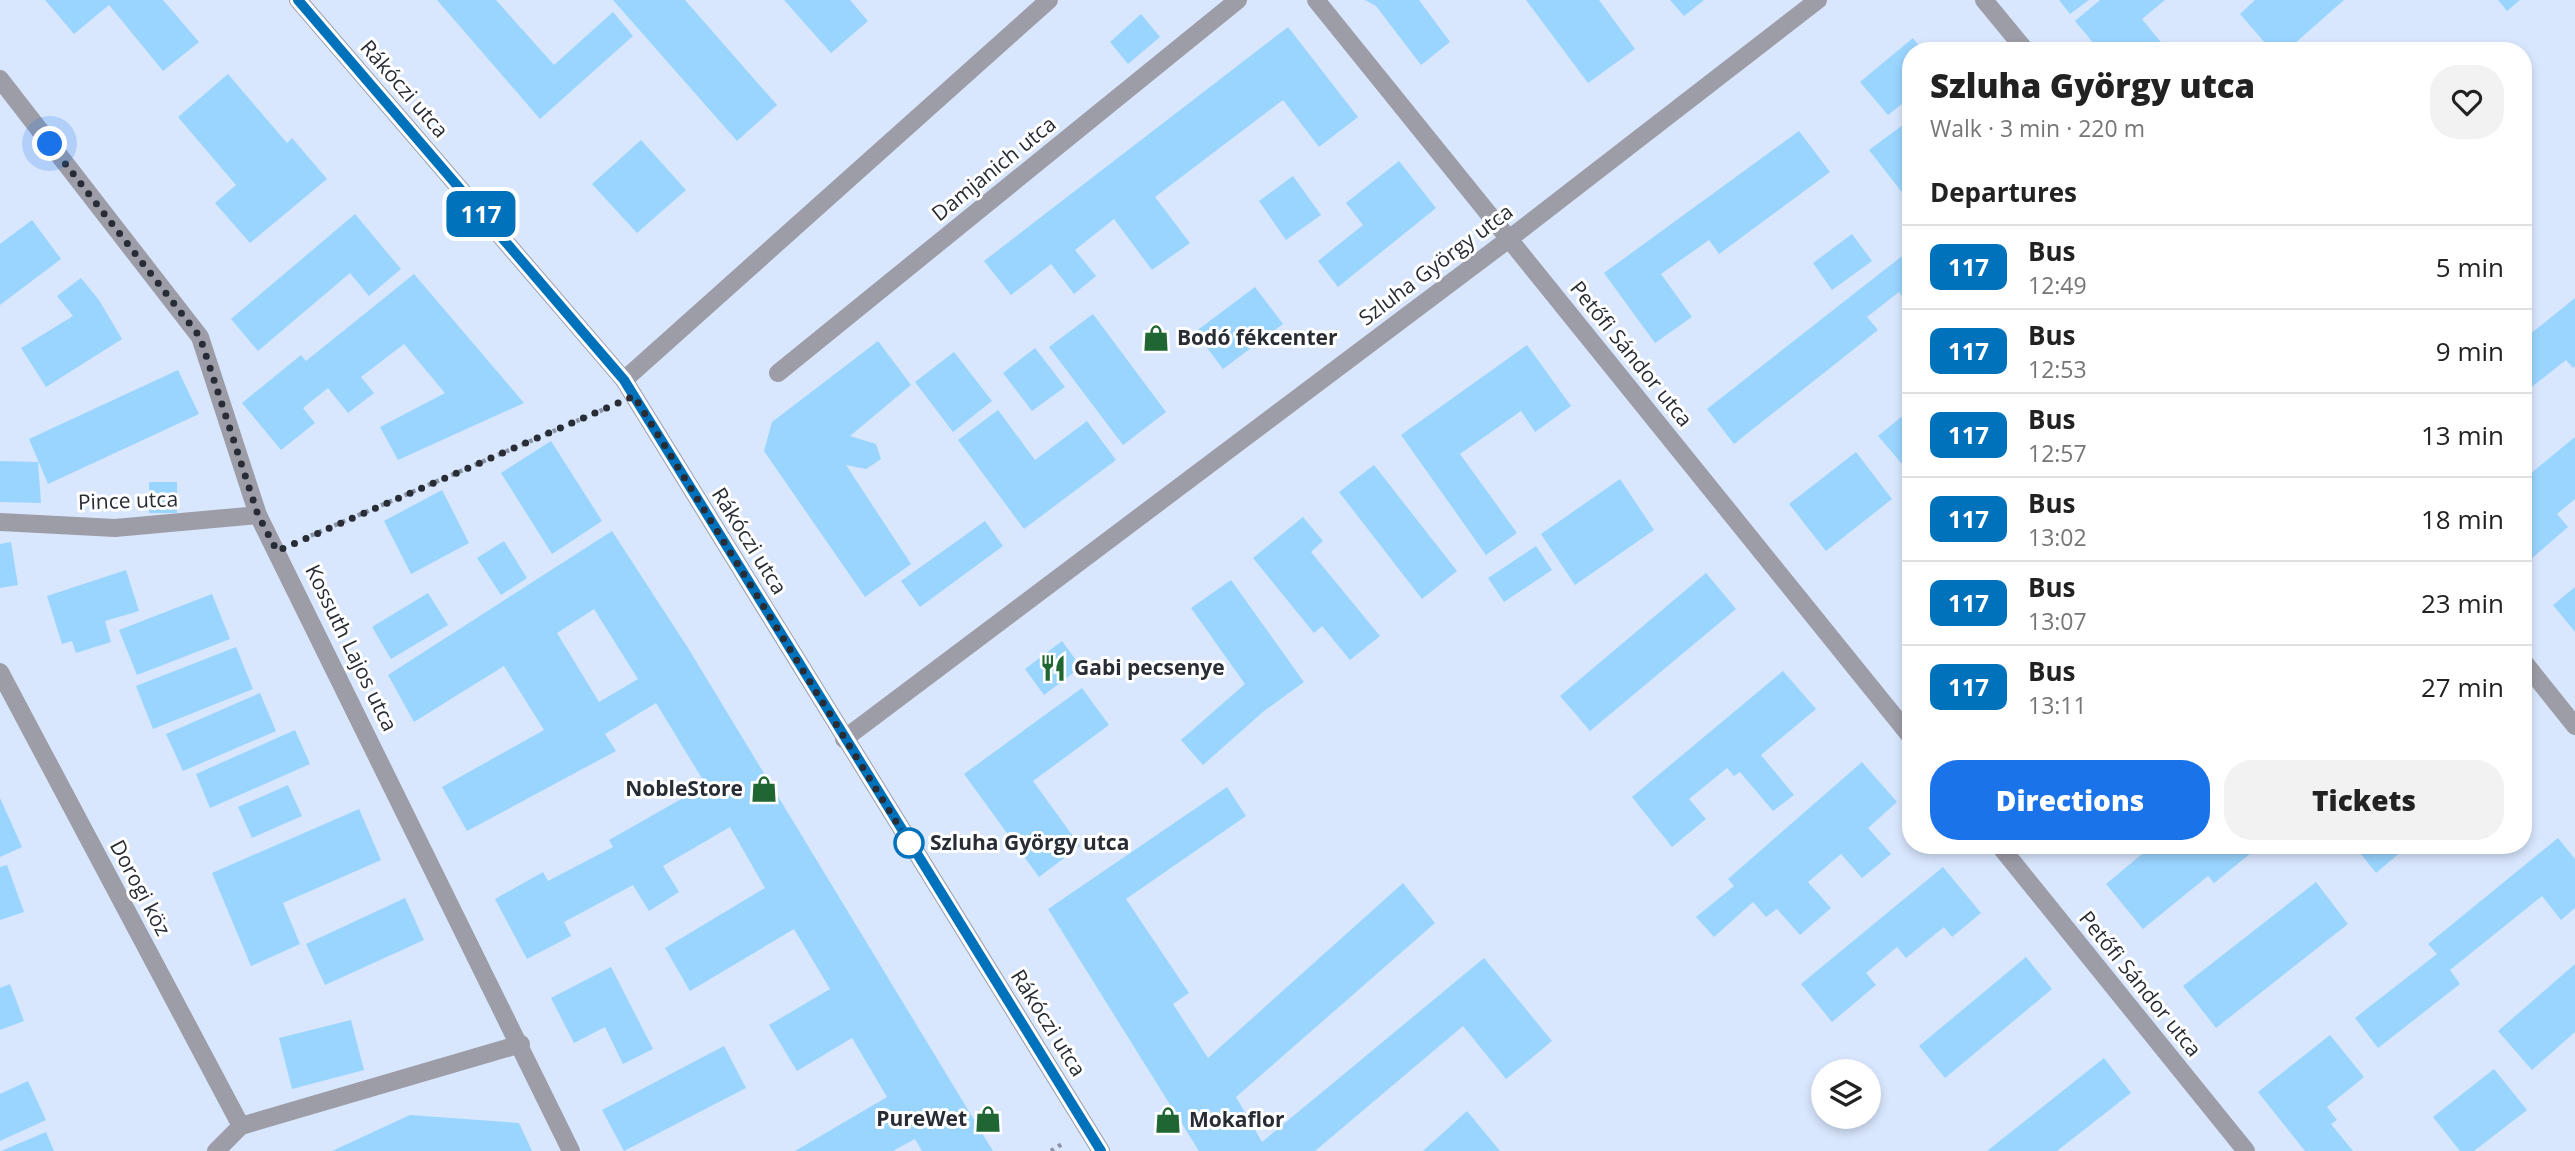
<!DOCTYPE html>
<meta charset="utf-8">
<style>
body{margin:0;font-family:"Open Sans",sans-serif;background:#f2f2f2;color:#222;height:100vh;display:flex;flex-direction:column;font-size:26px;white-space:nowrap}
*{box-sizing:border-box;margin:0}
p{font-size:23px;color:#767676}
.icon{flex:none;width:38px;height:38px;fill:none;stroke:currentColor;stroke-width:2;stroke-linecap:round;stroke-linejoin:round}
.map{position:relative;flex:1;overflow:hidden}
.drawer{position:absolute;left:1902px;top:42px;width:630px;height:812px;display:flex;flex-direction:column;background:#fff;border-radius:28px;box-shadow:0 4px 10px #0003}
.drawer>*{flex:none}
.badge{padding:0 14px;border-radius:10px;font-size:24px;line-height:46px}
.tools{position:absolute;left:1811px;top:1059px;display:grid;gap:14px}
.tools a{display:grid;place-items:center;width:70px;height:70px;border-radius:50%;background:#fff;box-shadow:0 4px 10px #0003;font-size:35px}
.you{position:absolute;width:35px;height:35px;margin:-18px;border:5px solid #fff;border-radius:50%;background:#1a73e8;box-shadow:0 0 0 10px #1a73e833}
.map>.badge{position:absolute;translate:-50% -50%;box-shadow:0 0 0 4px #fff}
h2{padding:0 28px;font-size:26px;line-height:63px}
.round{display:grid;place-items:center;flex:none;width:74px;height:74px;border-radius:28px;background:#f2f2f2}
.head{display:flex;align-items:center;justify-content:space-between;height:119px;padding:0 28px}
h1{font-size:33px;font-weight:800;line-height:52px}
.button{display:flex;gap:14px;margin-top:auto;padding:14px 28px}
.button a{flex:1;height:80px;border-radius:28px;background:#1a73e8;color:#fff;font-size:28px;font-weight:800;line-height:80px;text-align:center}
.button a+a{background:#f2f2f2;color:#222}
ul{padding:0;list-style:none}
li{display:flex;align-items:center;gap:21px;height:84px;padding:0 28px;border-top:2px solid #e0e0e0}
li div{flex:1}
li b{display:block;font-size:26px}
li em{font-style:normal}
li .badge{min-width:77px;font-weight:700;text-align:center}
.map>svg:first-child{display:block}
.building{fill:#9ad5ff;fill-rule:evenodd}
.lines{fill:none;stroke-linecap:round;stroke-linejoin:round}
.path{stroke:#8a94a5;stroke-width:4.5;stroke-dasharray:3.5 5;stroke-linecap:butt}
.minor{stroke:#9d9da8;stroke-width:18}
.tertiary{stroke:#9d9da8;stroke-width:18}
.line-casing{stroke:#fff;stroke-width:16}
.line{stroke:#0072bc;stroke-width:10}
.walk{stroke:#272c35;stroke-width:7;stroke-dasharray:0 12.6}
.stop-dot{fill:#fff;stroke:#0072bc;stroke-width:3.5}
.labels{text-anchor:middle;stroke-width:6;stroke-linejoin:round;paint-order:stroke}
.street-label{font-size:21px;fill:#272c35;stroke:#fff}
.poi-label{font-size:21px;font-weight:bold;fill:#272c35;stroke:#fff;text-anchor:start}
.stop-label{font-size:21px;font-weight:bold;fill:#272c35;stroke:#fff;text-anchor:start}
</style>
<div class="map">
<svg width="2575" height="1151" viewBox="0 0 2575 1151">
<rect width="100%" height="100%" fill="#d9e7fe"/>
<g class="building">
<path d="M 45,0 L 163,0 L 199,42 L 163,71 L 109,5 L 74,34 Z"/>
<path d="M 437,0 L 496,0 L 554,65 L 613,12 L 633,36 L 540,119 Z"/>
<path d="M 613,0 L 685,0 L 777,105 L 737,141 Z"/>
<path d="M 784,0 L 850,0 L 868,21 L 831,53 Z"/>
<path d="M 1365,0 L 1419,0 L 1450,42 L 1421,65 L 1376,6 Z"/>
<path d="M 1526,0 L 1599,0 L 1635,49 L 1588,83 Z"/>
<path d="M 1670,0 L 1704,0 L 1684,16 Z"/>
<path d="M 2059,0 L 2089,0 L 2070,14 Z"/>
<path d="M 2100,0 L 2165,0 L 2142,19 L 2168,51 L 2100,51 L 2075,21 Z"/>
<path d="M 2255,0 L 2344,0 L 2286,51 L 2272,51 L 2240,14 Z"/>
<path d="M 2498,0 L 2520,0 L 2507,11 Z"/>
<path d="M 1141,14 L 1160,37 L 1128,64 L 1110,42 Z"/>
<path d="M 1288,27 L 1358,117 L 1319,147 L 1283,100 L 1155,197 L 1190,243 L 1152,270 L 1114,219 L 1075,250 L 1096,276 L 1074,294 L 1051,264 L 1011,295 L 984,261 Z"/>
<path d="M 1913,38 L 1923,51 L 1911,51 L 1911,97 L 1888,115 L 1860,82 Z"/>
<path d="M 228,74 L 287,143 L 292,138 L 327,179 L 250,243 L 215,203 L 236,185 L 178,117 Z"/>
<path d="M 1911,119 L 1911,204 L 1869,150 Z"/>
<path d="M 1799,131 L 1830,172 L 1719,254 L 1709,240 L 1661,274 L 1692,317 L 1655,343 L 1604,273 Z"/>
<path d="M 641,140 L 686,190 L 637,233 L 592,184 Z"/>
<path d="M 1399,161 L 1436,208 L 1338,287 L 1318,261 L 1363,225 L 1346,203 Z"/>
<path d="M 1293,176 L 1321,215 L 1286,240 L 1259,201 Z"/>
<path d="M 355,214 L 401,269 L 369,296 L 350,273 L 258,351 L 231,319 Z"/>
<path d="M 32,220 L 61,259 L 0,305 L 0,244 Z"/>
<path d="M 1852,234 L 1872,261 L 1832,290 L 1813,263 Z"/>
<path d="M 1911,249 L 1911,308 L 1899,292 L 1867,317 L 1878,330 L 1734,444 L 1707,409 Z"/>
<path d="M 414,274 L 524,403 L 398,460 L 380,427 L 445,393 L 404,344 L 361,377 L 374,393 L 348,413 L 328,388 L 303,408 L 315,423 L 281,450 L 242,403 L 301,355 L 306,361 Z"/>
<path d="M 81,278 L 99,300 L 122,339 L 46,387 L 21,348 L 73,316 L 57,296 Z"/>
<path d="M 1255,287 L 1283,324 L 1223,369 L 1195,332 Z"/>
<path d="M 2575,298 L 2575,366 L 2573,368 L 2566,360 L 2524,393 L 2524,339 Z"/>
<path d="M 1093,314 L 1166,412 L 1123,445 L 1049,347 Z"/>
<path d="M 878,341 L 911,385 L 850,436 L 876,444 L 881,459 L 866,469 L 846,465 L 911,564 L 865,597 L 764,451 L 772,422 Z"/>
<path d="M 1527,345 L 1571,406 L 1535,432 L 1521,411 L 1460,454 L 1517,533 L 1486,555 L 1401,435 Z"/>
<path d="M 1035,348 L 1065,387 L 1032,411 L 1003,373 Z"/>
<path d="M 954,352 L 992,401 L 953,432 L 915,382 Z"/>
<path d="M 178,370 L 199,414 L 48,484 L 29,439 Z"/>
<path d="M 1911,409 L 1911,457 L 1902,464 L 1878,436 Z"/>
<path d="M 998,410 L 1035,460 L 1087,421 L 1116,460 L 1024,529 L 958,440 Z"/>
<path d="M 2575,437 L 2575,499 L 2557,514 L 2568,527 L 2524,565 L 2524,479 Z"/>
<path d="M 551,441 L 602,521 L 552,554 L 501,473 Z"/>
<path d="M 1856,452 L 1892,499 L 1826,551 L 1789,504 Z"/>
<path d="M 0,461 L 38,462 L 41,503 L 0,502 Z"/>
<path d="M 1374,465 L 1457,571 L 1422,599 L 1339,492 Z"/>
<path d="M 1620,479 L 1654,530 L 1575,585 L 1541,534 Z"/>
<rect x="149" y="482" width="28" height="31"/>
<path d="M 442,490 L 469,543 L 411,574 L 384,521 Z"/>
<path d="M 1303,517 L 1323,541 L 1311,552 L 1380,636 L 1350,660 L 1322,626 L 1314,633 L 1253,558 Z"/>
<path d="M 985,521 L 1003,546 L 920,607 L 901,581 Z"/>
<path d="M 612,531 L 688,648 L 993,1151 L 922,1151 L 915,1139 L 893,1151 L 795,1151 L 887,1097 L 852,1038 L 797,1071 L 769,1025 L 830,989 L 794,929 L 690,991 L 665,948 L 765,888 L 730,827 L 663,866 L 679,892 L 649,911 L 633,885 L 564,922 L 571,936 L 527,959 L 495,899 L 543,872 L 548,881 L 613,847 L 609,840 L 706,785 L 656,703 L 605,734 L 616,751 L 467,831 L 442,787 L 544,730 L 504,666 L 414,722 L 388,675 ZM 594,609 L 638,679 L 599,702 L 557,633 Z"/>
<path d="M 504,541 L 527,578 L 501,595 L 477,558 Z"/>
<path d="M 11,542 L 18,585 L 0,588 L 0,544 Z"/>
<path d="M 1536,546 L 1552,570 L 1504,602 L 1488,578 Z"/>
<path d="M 126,570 L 139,611 L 105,621 L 111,642 L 76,653 L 72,641 L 62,644 L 47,596 Z"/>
<path d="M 1706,573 L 1736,609 L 1590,731 L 1560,696 Z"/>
<path d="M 1231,580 L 1304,682 L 1264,711 L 1203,765 L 1181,740 L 1245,684 L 1191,608 Z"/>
<path d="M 2575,587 L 2575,632 L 2553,605 Z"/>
<path d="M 428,593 L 448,625 L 391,659 L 372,627 Z"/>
<path d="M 212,594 L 230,639 L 137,675 L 119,630 Z"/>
<path d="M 1062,641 L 1081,667 L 1044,695 L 1025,669 Z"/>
<path d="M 236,647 L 253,689 L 153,729 L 136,686 Z"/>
<path d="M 1783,671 L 1816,709 L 1761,755 L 1794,795 L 1773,811 L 1740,772 L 1734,776 L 1727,768 L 1689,799 L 1706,819 L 1672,847 L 1632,797 Z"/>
<path d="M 1082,688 L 1109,725 L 1033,781 L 1080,846 L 1039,877 L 964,774 Z"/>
<path d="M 260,693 L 276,731 L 183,771 L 166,734 Z"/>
<path d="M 295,730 L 310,764 L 210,808 L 196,774 Z"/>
<path d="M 1862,762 L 1897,802 L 1868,828 L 1891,854 L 1862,878 L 1841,854 L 1808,882 L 1831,908 L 1800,935 L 1777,909 L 1766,917 L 1753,902 L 1714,937 L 1696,917 L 1734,886 L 1728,879 Z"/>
<path d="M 288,785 L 302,816 L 252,838 L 238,807 Z"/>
<path d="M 1227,787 L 1246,816 L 1126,899 L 1189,993 L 1173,1004 L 1208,1058 L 1403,883 L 1435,923 L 1236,1097 L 1262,1142 L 1484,958 L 1552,1041 L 1506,1079 L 1463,1026 L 1315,1151 L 1199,1151 L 1048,909 Z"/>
<path d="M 0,798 L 22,847 L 0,857 Z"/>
<path d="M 359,809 L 381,860 L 283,903 L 300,944 L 251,966 L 212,873 Z"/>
<path d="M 2558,838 L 2575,859 L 2575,908 L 2561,920 L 2542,896 L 2450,970 L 2460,984 L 2378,1048 L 2355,1018 L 2437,954 L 2428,944 Z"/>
<path d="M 2153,845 L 2261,845 L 2214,883 L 2208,876 L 2143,929 L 2106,884 Z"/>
<path d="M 2371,845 L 2409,845 L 2376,873 L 2361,854 Z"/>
<path d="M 7,865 L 24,912 L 0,920 L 0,867 Z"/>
<path d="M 1943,867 L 1981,913 L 1952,937 L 1944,927 L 1906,958 L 1897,947 L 1866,973 L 1876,985 L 1832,1022 L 1801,984 Z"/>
<path d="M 2316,882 L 2348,924 L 2216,1028 L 2183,986 Z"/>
<path d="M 405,898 L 424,940 L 325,985 L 306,944 Z"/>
<path d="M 2026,957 L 2052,989 L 1945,1078 L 1919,1046 Z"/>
<path d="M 2575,964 L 2575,1032 L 2532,1070 L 2498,1031 Z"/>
<path d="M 611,967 L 653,1049 L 623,1064 L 605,1027 L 574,1043 L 551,998 Z"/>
<path d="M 10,984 L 24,1021 L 0,1030 L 0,988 Z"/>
<path d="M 351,1020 L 364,1070 L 292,1089 L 279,1038 Z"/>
<path d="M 2330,1035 L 2364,1077 L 2327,1107 L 2337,1120 L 2331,1124 L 2353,1151 L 2305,1151 L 2258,1092 Z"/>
<path d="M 724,1046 L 746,1088 L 624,1151 L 602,1110 Z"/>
<path d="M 2104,1058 L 2131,1093 L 2057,1151 L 1987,1151 Z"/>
<path d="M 2494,1069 L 2527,1110 L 2474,1151 L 2460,1151 L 2433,1117 Z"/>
<path d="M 28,1081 L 46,1120 L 0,1141 L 0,1094 Z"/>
<path d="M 1467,1111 L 1500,1151 L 1423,1151 Z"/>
<path d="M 410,1115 L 519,1123 L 532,1151 L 332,1151 Z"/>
<path d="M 46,1132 L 54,1151 L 1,1151 Z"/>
</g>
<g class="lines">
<g class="path">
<path d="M 303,539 L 607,408"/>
<path d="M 1051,1151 L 1062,1144"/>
</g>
<g class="minor">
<path d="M 1316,0 L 1911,737"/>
<path d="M 1984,0 L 2026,51"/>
<path d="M 0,79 L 200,337 L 258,515 L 571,1151"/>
<path d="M 778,373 L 1238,0"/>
<path d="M 0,522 L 115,528 L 258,515"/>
<path d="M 2524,662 L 2575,726"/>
<path d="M 0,672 L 241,1126"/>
<path d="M 844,739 L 1509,239 L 1818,0"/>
<path d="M 1999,845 L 2246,1151"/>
<path d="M 216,1151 L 241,1126 L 521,1044"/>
</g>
<g class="tertiary">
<path d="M 298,0 L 624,380 L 1101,1151"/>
<path d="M 624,380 L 1049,0"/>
</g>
</g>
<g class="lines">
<defs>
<path id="line" d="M 298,0 L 624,380 L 1101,1151"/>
</defs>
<use href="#line" class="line-casing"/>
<use href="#line" class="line"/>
<path class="walk" d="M 50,144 L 200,337 L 258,515 L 277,551 L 634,396 L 916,854 L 909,843"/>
</g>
<defs>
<symbol id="shop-bare" viewBox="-9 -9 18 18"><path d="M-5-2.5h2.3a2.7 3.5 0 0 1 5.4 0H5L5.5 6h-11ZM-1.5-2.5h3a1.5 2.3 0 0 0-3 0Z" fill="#1f6633" stroke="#fff" stroke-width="2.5" paint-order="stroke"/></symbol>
<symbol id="restaurant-bare" viewBox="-9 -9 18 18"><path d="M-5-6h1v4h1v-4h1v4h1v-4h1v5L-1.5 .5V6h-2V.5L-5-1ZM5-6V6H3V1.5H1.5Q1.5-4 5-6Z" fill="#1f6633" stroke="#fff" stroke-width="2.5" paint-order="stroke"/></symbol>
</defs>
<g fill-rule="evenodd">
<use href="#shop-bare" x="1137" y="319" width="38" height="38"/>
<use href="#restaurant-bare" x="1034" y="649" width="38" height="38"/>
<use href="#shop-bare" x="745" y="770" width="38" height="38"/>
<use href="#shop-bare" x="969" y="1100" width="38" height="38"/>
<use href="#shop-bare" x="1149" y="1101" width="38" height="38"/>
</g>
<circle class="stop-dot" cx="909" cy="843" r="14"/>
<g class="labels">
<g class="street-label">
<text transform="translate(404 89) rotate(49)" y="7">Rákóczi utca</text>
<text transform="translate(994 169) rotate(-39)" y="7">Damjanich utca</text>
<text transform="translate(1436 265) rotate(-37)" y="7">Szluha György utca</text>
<text transform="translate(1631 354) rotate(51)" y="7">Petőfi Sándor utca</text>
<text transform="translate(128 501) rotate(-2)" y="7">Pince utca</text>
<text transform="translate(749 541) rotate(58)" y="7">Rákóczi utca</text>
<text transform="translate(351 648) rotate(64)" y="7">Kossuth Lajos utca</text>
<text transform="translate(140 888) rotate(62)" y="7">Dorogi köz</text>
<text transform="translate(2140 984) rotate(51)" y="7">Petőfi Sándor utca</text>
<text transform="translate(1048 1023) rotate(58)" y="7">Rákóczi utca</text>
</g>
<g class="poi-label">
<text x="1177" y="345">Bodó fékcenter</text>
<text x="1074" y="675">Gabi pecsenye</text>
<text x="743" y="796" text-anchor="end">NobleStore</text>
<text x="967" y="1126" text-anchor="end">PureWet</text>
<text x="1189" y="1127">Mokaflor</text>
</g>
<g class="stop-label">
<text x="930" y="850">Szluha György utca</text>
</g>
</g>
</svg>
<div class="tools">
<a><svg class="icon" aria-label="layers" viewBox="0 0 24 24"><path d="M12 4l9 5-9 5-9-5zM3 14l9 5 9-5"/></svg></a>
</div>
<div class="you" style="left:50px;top:144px"></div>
<b class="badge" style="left:481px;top:214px;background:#0072bc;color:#fff">117</b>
<section class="drawer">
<div class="head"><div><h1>Szluha György utca</h1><p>Walk · 3 min · 220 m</p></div><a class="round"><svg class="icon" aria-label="heart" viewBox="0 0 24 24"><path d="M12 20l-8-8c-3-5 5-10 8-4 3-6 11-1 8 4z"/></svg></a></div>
<h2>Departures</h2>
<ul>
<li><span class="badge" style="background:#0072bc;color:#fff">117</span><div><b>Bus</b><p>12:49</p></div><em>5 min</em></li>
<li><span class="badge" style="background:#0072bc;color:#fff">117</span><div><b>Bus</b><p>12:53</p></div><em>9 min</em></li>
<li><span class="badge" style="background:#0072bc;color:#fff">117</span><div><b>Bus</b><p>12:57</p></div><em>13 min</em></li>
<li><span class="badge" style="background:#0072bc;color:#fff">117</span><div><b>Bus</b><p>13:02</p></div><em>18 min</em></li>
<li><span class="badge" style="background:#0072bc;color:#fff">117</span><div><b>Bus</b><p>13:07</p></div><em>23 min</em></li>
<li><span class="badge" style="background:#0072bc;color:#fff">117</span><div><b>Bus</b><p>13:11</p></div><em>27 min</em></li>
</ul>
<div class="button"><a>Directions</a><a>Tickets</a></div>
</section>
</div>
